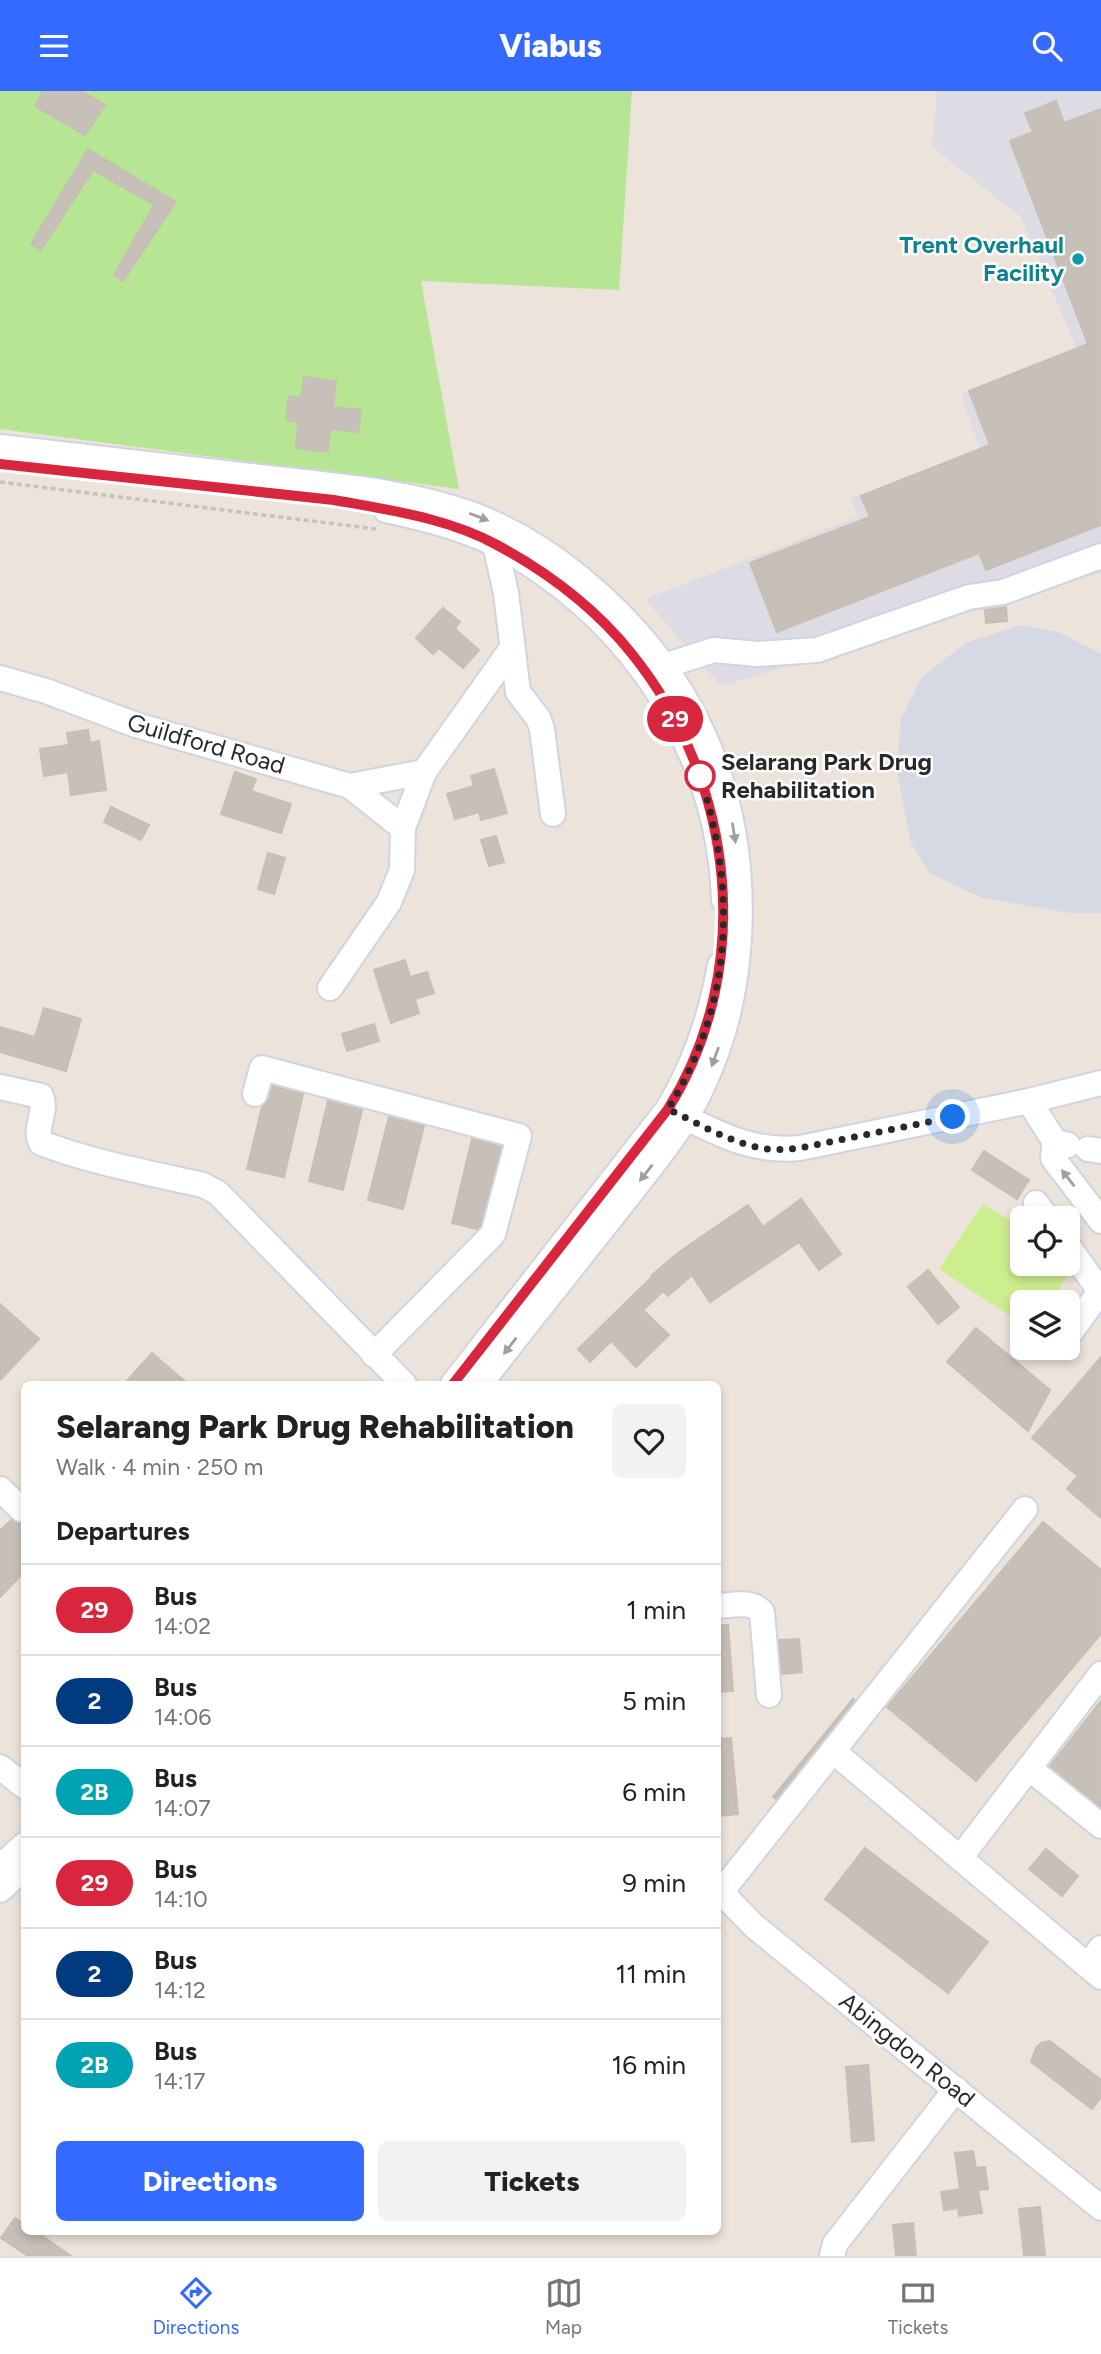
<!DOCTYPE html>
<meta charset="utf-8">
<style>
body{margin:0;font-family:Figtree,sans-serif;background:#f2f2f2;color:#222;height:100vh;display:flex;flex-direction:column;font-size:26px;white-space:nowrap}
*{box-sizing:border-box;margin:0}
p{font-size:23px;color:#767676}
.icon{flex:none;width:38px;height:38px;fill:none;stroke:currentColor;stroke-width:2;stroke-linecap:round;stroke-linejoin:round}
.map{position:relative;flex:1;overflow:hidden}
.drawer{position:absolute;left:21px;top:1290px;width:700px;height:854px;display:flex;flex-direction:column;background:#fff;border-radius:10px;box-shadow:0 4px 10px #0003}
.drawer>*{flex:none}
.badge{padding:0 14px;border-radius:23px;font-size:24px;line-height:46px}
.buttons{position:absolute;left:1010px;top:1115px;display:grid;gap:14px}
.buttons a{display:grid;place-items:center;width:70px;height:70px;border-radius:10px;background:#fff;box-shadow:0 4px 10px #0003;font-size:35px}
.you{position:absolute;width:35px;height:35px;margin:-18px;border:5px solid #fff;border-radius:50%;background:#1a73e8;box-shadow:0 0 0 10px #1a73e833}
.map>.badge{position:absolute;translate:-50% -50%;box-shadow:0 0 0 4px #fff}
h2{padding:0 35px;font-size:26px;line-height:63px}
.round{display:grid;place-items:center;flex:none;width:74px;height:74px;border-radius:10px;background:#f2f2f2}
.overview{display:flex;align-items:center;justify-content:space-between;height:119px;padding:0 35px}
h1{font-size:33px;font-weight:800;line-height:52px}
.button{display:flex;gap:14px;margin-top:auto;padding:14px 35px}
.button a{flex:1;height:80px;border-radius:10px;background:#346aff;color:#fff;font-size:28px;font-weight:800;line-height:80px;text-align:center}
.button a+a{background:#f2f2f2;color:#222}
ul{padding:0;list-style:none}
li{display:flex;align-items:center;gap:21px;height:91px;padding:0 35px;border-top:2px solid #e0e0e0}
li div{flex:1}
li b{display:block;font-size:26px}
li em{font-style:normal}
li .badge{min-width:77px;font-weight:700;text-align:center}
header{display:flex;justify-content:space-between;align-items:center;height:91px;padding:0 35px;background:#346aff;color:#fff;font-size:32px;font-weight:800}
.tabs{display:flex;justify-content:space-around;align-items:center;height:98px;border-top:2px solid #e0e0e0;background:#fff;font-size:19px;color:#767676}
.tabs a{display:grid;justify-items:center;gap:4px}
.tabs .active{color:#346aff}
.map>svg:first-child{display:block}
.industrial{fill:#dddbe4}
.airport{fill:#d5d9e4}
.green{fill:#b6e693}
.pitch{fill:#cdee8e}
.building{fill:#c7c0b9;stroke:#c7bfb3;stroke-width:2}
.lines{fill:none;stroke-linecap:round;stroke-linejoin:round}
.minor-casing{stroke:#cfd4e3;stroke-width:28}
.path{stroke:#c3c3c3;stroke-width:3.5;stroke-dasharray:5 3.5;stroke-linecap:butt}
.minor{stroke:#fff;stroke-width:24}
.oneway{fill:#9f9f9f}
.line-casing{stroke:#fff;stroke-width:16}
.line{stroke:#d7263d;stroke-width:10}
.walk{stroke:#292929;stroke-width:7;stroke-dasharray:0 12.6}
.culture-dot{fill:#0f9aa8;stroke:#fff;stroke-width:2.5}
.stop-dot{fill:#fff;stroke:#d7263d;stroke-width:3.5}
.labels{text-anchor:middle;stroke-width:5;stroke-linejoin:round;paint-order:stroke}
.culture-label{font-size:24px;font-weight:bold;fill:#0d838f;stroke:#fff;text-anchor:end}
.street-label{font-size:24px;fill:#292929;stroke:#fff}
.stop-label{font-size:24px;font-weight:bold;fill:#292929;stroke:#fff;text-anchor:start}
</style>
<header><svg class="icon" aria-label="menu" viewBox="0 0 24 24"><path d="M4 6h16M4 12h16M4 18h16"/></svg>Viabus<svg class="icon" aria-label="search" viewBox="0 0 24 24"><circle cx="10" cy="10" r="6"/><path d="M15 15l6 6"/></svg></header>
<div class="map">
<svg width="1101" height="2165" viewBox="0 0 1101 2165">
<rect width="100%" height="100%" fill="#ece3da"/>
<path class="industrial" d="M 937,0 L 1101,0 L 1101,482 L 721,595 L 645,508 L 858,426 L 851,407 L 980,358 L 961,303 L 1078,261 L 1021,126 L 932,56 Z"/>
<path class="airport" d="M 1021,534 L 1058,541 L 1101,563 L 1101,822 L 1070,822 L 982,807 L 930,782 L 911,752 L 897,680 L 901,628 L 922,586 L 966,552 Z"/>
<path class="green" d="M 0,0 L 632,0 L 619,199 L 421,190 L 459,398 L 0,338 Z"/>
<path class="pitch" d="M 983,1113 L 1022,1137 L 1022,1172 L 1068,1172 L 1074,1175 L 1050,1211 L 1022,1211 L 1022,1233 L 939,1178 Z"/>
<g class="building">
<path d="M 43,0 L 81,0 L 105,14 L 85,44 L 35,15 Z"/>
<path d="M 1056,10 L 1064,32 L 1101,18 L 1101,434 L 986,479 L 979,462 L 777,541 L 750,472 L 870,426 L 861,405 L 990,354 L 969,300 L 1088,253 L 1010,50 L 1033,41 L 1025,22 Z"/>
<path d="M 88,58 L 176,111 L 123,190 L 114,184 L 154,114 L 93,79 L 41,159 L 31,153 Z"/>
<path d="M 304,286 L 336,290 L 333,316 L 361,319 L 358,341 L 330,338 L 328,361 L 296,357 L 298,331 L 286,329 L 289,305 L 301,307 Z"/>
<path d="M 1006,516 L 1007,530 L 986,532 L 985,519 Z"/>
<path d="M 443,517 L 460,531 L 455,538 L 479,559 L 463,577 L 439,557 L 433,563 L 416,547 Z"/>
<path d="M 88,639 L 90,652 L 99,650 L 106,699 L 71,704 L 68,681 L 44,685 L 40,658 L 69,654 L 67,642 Z"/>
<path d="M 494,678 L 507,722 L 481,729 L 479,721 L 455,728 L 447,703 L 474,695 L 471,685 Z"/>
<path d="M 235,681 L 256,688 L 251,700 L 291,713 L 281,742 L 221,723 Z"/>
<path d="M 111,716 L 149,734 L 141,749 L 104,731 Z"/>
<path d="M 496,745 L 504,771 L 489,775 L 481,749 Z"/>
<path d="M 268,762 L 285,767 L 274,803 L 258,798 Z"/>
<path d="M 405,869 L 410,886 L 427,881 L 434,902 L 415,908 L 419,922 L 391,932 L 374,879 Z"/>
<path d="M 44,917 L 81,928 L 66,980 L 0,961 L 0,936 L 35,946 Z"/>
<path d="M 374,933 L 379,950 L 347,960 L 342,943 Z"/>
<path d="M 273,995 L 303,1003 L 284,1086 L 247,1078 L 262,1016 L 269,1007 Z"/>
<path d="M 328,1010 L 362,1019 L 343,1099 L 309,1090 Z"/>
<path d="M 389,1026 L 424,1035 L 403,1118 L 368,1109 Z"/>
<path d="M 472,1048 L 501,1056 L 480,1135 L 477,1138 L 452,1132 Z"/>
<path d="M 984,1060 L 1029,1089 L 1017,1108 L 972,1079 Z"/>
<path d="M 801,1108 L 841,1163 L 819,1179 L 799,1151 L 710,1211 L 692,1184 L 668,1205 L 663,1200 L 643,1219 L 669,1244 L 636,1276 L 611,1250 L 590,1271 L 578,1258 L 652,1186 L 651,1185 L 679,1161 L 748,1114 L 763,1136 Z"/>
<path d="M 928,1179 L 959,1216 L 938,1233 L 908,1196 Z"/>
<path d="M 0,1213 L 39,1248 L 0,1289 Z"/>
<path d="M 976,1237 L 1050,1299 L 1028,1340 L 947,1271 Z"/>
<path d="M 152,1262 L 188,1293 L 124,1293 Z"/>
<path d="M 1101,1266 L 1101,1427 L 1067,1398 L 1078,1385 L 1032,1347 Z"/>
<path d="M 11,1429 L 24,1432 L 24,1481 L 0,1506 L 0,1440 Z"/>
<path d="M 1043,1431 L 1101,1479 L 1101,1543 L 976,1690 L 887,1616 Z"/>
<path d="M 718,1534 L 728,1534 L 733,1600 L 718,1601 Z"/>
<path d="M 799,1548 L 802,1581 L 782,1583 L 779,1549 Z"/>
<path d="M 853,1608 L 854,1609 L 776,1708 L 773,1706 Z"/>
<path d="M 1101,1610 L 1101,1716 L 1050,1675 Z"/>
<path d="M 731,1647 L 738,1723 L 719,1725 L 718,1648 Z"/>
<path d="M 865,1757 L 988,1851 L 948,1902 L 825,1808 Z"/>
<path d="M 1046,1758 L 1078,1785 L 1062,1805 L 1029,1778 Z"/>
<path d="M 1050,1950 L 1101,1989 L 1101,2006 L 1092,2018 L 1031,1971 L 1036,1957 L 1041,1952 Z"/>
<path d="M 868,1974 L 874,2049 L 852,2051 L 846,1976 Z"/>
<path d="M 973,2060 L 976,2077 L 985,2076 L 988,2098 L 978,2099 L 982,2122 L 959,2125 L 958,2117 L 944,2119 L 941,2101 L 960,2098 L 955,2062 Z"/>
<path d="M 1040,2116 L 1045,2165 L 1024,2165 L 1019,2118 Z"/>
<path d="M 15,2127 L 24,2133 L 24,2140 L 35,2140 L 71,2165 L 28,2165 L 1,2147 Z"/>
<path d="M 913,2132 L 916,2165 L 896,2165 L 893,2134 Z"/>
</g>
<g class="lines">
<defs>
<g id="minor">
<path d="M 0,356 C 90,366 179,377 269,387 C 337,395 409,400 474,424 C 513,439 548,461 580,487 C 693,579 747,701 739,847 C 736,899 724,950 702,996 C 681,1043 645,1082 614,1123 C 569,1180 524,1236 480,1293"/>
<path d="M 386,419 C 423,427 459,436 493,452 C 510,460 527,471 543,482 C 650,557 720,678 724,809"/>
<path d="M 495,453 L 506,502 L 518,601 L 538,627 L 542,638 L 553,723"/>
<path d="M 664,575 L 714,559 L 757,563 L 817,559 L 969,506 L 1003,501 L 1101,465"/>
<path d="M 0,587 L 46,600 L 136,634 L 350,695 L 403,737"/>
<path d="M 350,695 L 424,681"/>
<path d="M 330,897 L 389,811 L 402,779 L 403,737 L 424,681 L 512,557"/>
<path d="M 0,996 L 41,1005 C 48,1021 33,1037 41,1052 C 94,1072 149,1082 203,1094 L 218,1102 L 404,1293"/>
<path d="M 255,1003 L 262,977 L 519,1045 L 493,1143 L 374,1264"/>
<path d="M 1029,1010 L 1055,1051"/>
<path d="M 672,1020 C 716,1041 750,1062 800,1057 L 1029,1010 L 1101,992"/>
<path d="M 1068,1054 L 1055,1051 L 1053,1067 L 1101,1130"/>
<path d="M 1088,1058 L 1101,1060"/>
<path d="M 1036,1112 L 1047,1127"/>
<path d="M 1068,1155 L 1100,1200"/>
<path d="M 1068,1245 L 1101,1199"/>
<path d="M 453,1293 L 668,1018 C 695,973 711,925 720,874"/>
<path d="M 0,1398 L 21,1418"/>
<path d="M 718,1515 C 733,1514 751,1509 762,1521 L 769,1604"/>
<path d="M 833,1660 L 1101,1886"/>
<path d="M 0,1676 L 24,1695"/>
<path d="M 1029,1677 L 1101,1735"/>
<path d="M 960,1767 L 1101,1583"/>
<path d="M 0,1776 L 24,1754"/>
<path d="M 718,1798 L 754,1835 L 1101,2117"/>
<path d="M 0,1799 L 24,1777"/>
<path d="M 721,1801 L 1025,1418"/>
<path d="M 1088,1875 L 1101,1857"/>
<path d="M 832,2165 L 835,2153 L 956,1998"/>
</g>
</defs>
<use href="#minor" class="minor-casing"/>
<path class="path" d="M 0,391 L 376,438"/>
<use href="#minor" class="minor"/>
</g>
<defs><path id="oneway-solid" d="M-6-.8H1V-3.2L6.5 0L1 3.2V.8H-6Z" transform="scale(1.75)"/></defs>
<g class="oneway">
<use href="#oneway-solid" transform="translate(479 426) rotate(21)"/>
<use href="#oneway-solid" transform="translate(734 742) rotate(81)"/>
<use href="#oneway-solid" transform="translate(715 966) rotate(110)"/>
<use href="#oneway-solid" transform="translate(646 1082) rotate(128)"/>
<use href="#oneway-solid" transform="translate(1068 1087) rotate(-128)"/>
<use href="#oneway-solid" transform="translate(510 1255) rotate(128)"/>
</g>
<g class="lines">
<defs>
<path id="line" d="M 0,373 L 334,409 C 389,419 448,427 497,454 C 547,481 596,518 632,563 C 735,691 756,877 668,1018 L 453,1293"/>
</defs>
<use href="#line" class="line-casing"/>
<use href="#line" class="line"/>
<path class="walk" d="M 700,685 C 737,799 733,914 668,1018 C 697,1032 729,1051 761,1057 C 774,1060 787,1058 800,1057 L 953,1026"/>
</g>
<circle class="culture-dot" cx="1078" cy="168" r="7"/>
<circle class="stop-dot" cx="700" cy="685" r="14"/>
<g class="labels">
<g class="culture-label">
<text x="1064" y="162">Trent Overhaul<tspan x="1064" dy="28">Facility</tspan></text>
</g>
<g class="street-label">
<text transform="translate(206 653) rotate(16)" y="8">Guildford Road</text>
<text transform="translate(907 1959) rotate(39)" y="8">Abingdon Road</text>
</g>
<g class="stop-label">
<text x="721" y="679">Selarang Park Drug<tspan x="721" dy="28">Rehabilitation</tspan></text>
</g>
</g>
</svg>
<div class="buttons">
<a><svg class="icon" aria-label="locate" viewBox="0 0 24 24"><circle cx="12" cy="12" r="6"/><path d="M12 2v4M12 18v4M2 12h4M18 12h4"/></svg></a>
<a><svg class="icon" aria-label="layers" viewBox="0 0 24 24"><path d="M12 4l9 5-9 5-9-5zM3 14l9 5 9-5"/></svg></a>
</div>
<div class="you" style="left:953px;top:1026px"></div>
<b class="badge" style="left:675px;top:628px;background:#d7263d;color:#fff">29</b>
<section class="drawer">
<div class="overview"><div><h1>Selarang Park Drug Rehabilitation</h1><p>Walk · 4 min · 250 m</p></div><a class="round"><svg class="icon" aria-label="heart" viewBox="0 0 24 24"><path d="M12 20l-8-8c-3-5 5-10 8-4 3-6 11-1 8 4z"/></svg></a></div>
<h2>Departures</h2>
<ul>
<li><span class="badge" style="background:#d7263d;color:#fff">29</span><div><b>Bus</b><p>14:02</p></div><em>1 min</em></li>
<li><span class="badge" style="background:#003b80;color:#fff">2</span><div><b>Bus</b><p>14:06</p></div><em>5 min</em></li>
<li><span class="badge" style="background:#00a3b4;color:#fff">2B</span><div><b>Bus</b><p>14:07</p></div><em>6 min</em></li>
<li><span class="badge" style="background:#d7263d;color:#fff">29</span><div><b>Bus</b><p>14:10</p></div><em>9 min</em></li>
<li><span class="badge" style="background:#003b80;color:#fff">2</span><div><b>Bus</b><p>14:12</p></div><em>11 min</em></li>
<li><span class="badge" style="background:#00a3b4;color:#fff">2B</span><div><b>Bus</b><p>14:17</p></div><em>16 min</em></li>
</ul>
<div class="button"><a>Directions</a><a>Tickets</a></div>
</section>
</div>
<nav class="tabs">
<a class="active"><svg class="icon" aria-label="directions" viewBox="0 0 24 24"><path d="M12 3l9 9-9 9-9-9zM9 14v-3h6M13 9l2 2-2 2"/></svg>Directions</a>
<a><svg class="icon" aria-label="map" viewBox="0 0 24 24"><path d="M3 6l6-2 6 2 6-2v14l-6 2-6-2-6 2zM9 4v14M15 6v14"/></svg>Map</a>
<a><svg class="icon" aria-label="tickets" viewBox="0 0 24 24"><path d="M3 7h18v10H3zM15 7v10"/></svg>Tickets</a>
</nav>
